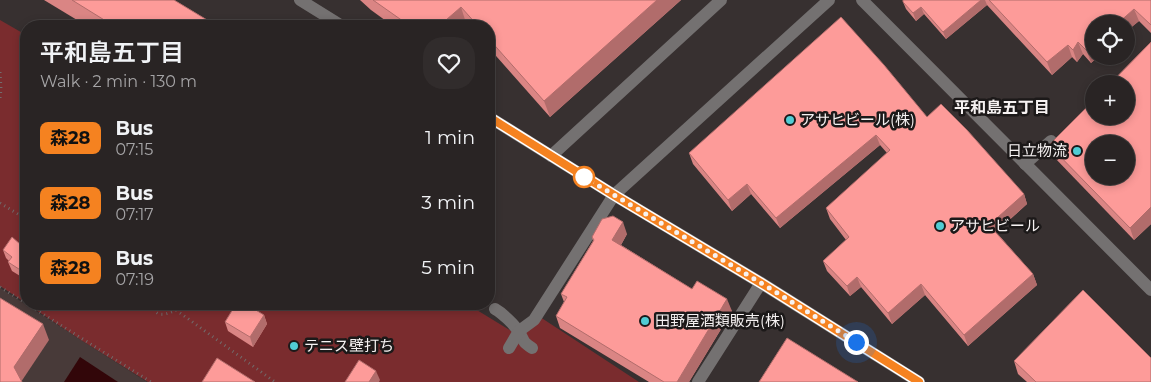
<!DOCTYPE html>
<meta charset="utf-8">
<style>
body{margin:0;font-family:Montserrat,"Noto Sans JP",sans-serif;background:#312c2c;color:#f1f3f6;height:100vh;display:flex;flex-direction:column;font-size:19px;white-space:nowrap}
*{box-sizing:border-box;margin:0}
p{font-size:16px;color:#a5a4a6}
.icon{flex:none;width:28px;height:28px;fill:none;stroke:currentColor;stroke-width:2;stroke-linecap:round;stroke-linejoin:round}
.map{position:relative;flex:1;overflow:hidden}
.side{position:absolute;left:20px;top:20px;width:475px;height:290px;display:flex;flex-direction:column;background:#292424;border-radius:20px;box-shadow:0 2px 8px #0003,0 0 0 1px #454141}
.side>*{flex:none}
.badge{padding:0 10px;border-radius:8px;font-size:18px;line-height:32px}
.buttons{position:absolute;left:1085px;top:15px;display:grid;gap:10px}
.buttons a{display:grid;place-items:center;width:50px;height:50px;border-radius:50%;background:#292424;box-shadow:0 2px 8px #0003,0 0 0 1px #454141;font-size:25px}
.you{position:absolute;width:25px;height:25px;margin:-12px;border:4px solid #fff;border-radius:50%;background:#1a73e8;box-shadow:0 0 0 8px #1a73e833}
.map>.badge{position:absolute;translate:-50% -50%;box-shadow:0 0 0 2px #fff}
.round{display:grid;place-items:center;flex:none;width:52px;height:52px;border-radius:20px;background:#312c2c}
.summary{display:flex;align-items:center;justify-content:space-between;height:85px;padding:0 20px}
h1{font-size:24px;font-weight:600;line-height:38px}
ul{padding:0;list-style:none}
li{display:flex;align-items:center;gap:15px;height:65px;padding:0 20px}
li div{flex:1}
li b{display:block;font-size:19px}
li em{font-style:normal}
li .badge{min-width:55px;font-weight:700;text-align:center}
.map>svg:first-child{display:block}
.built{fill:#483a39}
.green{fill:#7a2c2e}
.water{fill:#320609}
.lines{fill:none;stroke-linecap:round;stroke-linejoin:round}
.path{stroke:#726c6c;stroke-width:3;stroke-dasharray:1 4;stroke-linecap:butt}
.minor{stroke:#747171;stroke-width:12}
.wall{fill:#da8584}
.shaded-wall{fill:#b16c6b}
.building{fill:#fd9b99;stroke:#b16c6b;fill-rule:evenodd}
.line-casing{stroke:#fff;stroke-width:11}
.line{stroke:#f58220;stroke-width:8}
.walk{stroke:#f6f2f2;stroke-width:5;stroke-dasharray:0 9}
.poi-dot{fill:#51ccd4;stroke:#1c1919;stroke-width:2}
.stop-dot{fill:#fff;stroke:#f58220;stroke-width:2.5}
.labels{text-anchor:middle;stroke-width:5;stroke-linejoin:round;paint-order:stroke}
.poi-label{font-size:15px;fill:#f6f2f2;stroke:#1c1919;text-anchor:start}
.neighbourhood-label{font-size:16px;font-weight:bold;fill:#f6f2f2;stroke:#1c1919}
</style>
<div class="map">
<svg width="1151" height="382" viewBox="0 0 1151 382">
<rect width="100%" height="100%" fill="#373030"/>
<path class="built" d="M 0,288 L 81,340 L 147,382 L 0,382 Z"/>
<g class="green">
<path d="M 0,20 L 26,35 L 26,303 L 0,286 Z"/>
<path d="M 27,304 L 467,304 L 518,335 L 534,313 L 639,382 L 148,382 L 81,340 Z"/>
</g>
<path class="water" d="M 80,357 L 118,382 L 64,382 Z"/>
<g class="lines">
<g class="path">
<path d="M 0,72 L 1,89 L 0,98"/>
<path d="M 0,203 L 26,219"/>
<path d="M 0,287 L 26,303"/>
<path d="M 27,304 L 151,382"/>
<path d="M 152,304 C 155,318 165,315 176,310 L 175,304"/>
<path d="M 176,310 L 275,382"/>
</g>
<g class="minor">
<path d="M 300,0 L 342,26"/>
<path d="M 862,0 L 1151,290"/>
<path d="M 489,117 L 614,195 L 761,283 L 919,382"/>
<path d="M 551,156 L 721,0"/>
<path d="M 1025,164 L 1051,141"/>
<path d="M 495,309 C 502,313 514,324 519,332 C 525,341 521,341 532,348"/>
<path d="M 509,348 L 519,331 L 534,320 L 614,195 L 829,0"/>
<path d="M 698,382 L 761,283"/>
</g>
</g>
<g class="wall">
<path d="M 44,0 L 174,0 L 217,26 L 87,26 Z"/>
<path d="M 360,0 L 681,0 L 550,117 L 489,48 L 489,26 L 469,26 L 466,23 L 463,26 L 393,26 L 371,10 Z"/>
<path d="M 903,0 L 1151,0 L 1151,33 L 1139,21 L 1094,56 L 1099,56 L 1091,63 L 1083,54 L 1077,62 L 1072,57 L 1052,75 L 987,5 L 946,39 L 924,14 L 916,21 L 906,9 L 903,2 Z"/>
<path d="M 1151,42 L 1151,224 L 1134,240 L 1054,157 L 1049,145 Z"/>
<path d="M 927,117 L 1024,194 L 1027,204 L 996,232 L 1033,274 L 1037,285 L 968,346 L 925,295 L 892,324 L 861,287 L 850,296 L 827,271 L 823,261 L 846,240 L 830,219 L 826,208 L 887,153 L 880,145 L 780,228 L 751,194 L 732,211 L 693,164 L 689,153 Z"/>
<path d="M 627,234 L 621,245 L 692,289 L 732,311 L 689,382 L 649,382 L 560,328 L 556,316 L 564,302 L 561,294 L 593,241 L 592,237 Z"/>
<path d="M 26,237 L 26,278 L 25,279 L 12,271 L 8,262 L 9,261 L 6,258 L 3,250 L 20,244 Z"/>
<path d="M 264,315 L 267,324 L 253,347 L 228,331 L 225,322 Z"/>
<path d="M 1014,361 L 1151,382 L 1027,382 L 1018,374 Z"/>
</g>
<g class="shaded-wall">
<path d="M 657,0 L 681,0 L 550,117 L 544,101 Z"/>
<path d="M 981,0 L 985,0 L 987,5 L 946,39 L 943,32 Z"/>
<path d="M 461,7 L 466,23 L 463,26 L 439,26 Z"/>
<path d="M 921,7 L 924,14 L 916,21 L 913,13 Z"/>
<path d="M 1134,9 L 1139,21 L 1126,32 L 1126,24 L 1117,24 Z"/>
<path d="M 1078,42 L 1083,54 L 1077,62 L 1073,50 Z"/>
<path d="M 1068,45 L 1072,57 L 1052,75 L 1047,62 Z"/>
<path d="M 1094,45 L 1094,56 L 1099,56 L 1091,63 L 1087,51 Z"/>
<path d="M 876,135 L 880,145 L 780,228 L 776,218 Z"/>
<path d="M 747,184 L 751,194 L 732,211 L 728,200 Z"/>
<path d="M 1024,194 L 1027,204 L 992,235 L 989,225 Z"/>
<path d="M 1151,207 L 1151,224 L 1134,240 L 1130,228 Z"/>
<path d="M 623,222 L 627,234 L 617,252 L 612,240 Z"/>
<path d="M 26,264 L 26,278 L 25,279 L 22,271 Z"/>
<path d="M 1033,274 L 1037,285 L 968,346 L 964,335 Z"/>
<path d="M 857,277 L 861,287 L 850,296 L 847,286 Z"/>
<path d="M 921,284 L 925,295 L 892,324 L 888,313 Z"/>
<path d="M 727,299 L 732,311 L 689,382 L 677,382 Z"/>
<path d="M 264,315 L 267,324 L 253,347 L 250,337 Z"/>
<path d="M 43,324 L 49,340 L 21,382 L 14,367 Z"/>
<path d="M 376,371 L 380,380 L 379,382 L 369,382 Z"/>
</g>
<g class="building">
<path d="M 72,0 L 174,0 L 217,26 L 114,26 Z"/>
<path d="M 373,0 L 657,0 L 544,101 L 489,39 L 489,26 L 478,26 L 461,7 L 439,26 L 410,26 Z"/>
<path d="M 903,0 L 981,0 L 943,32 L 921,7 L 913,13 L 903,2 Z"/>
<path d="M 989,0 L 1151,0 L 1151,25 L 1134,9 L 1117,24 L 1094,24 L 1094,45 L 1087,51 L 1078,42 L 1073,50 L 1068,45 L 1047,62 Z"/>
<path d="M 841,17 L 884,65 L 927,117 L 941,104 L 967,130 L 1024,194 L 989,225 L 1033,274 L 964,335 L 921,284 L 888,313 L 857,277 L 847,286 L 823,261 L 849,237 L 826,208 L 890,150 L 876,135 L 776,218 L 747,184 L 728,200 L 689,153 Z"/>
<path d="M 1151,42 L 1151,207 L 1130,228 L 1049,145 L 1094,100 L 1094,116 L 1126,116 L 1126,84 L 1110,84 ZM 1094,144 L 1126,144 L 1126,176 L 1094,176 Z"/>
<path d="M 613,216 L 623,222 L 612,240 L 692,289 L 697,281 L 727,299 L 677,382 L 664,382 L 556,316 L 567,297 L 561,294 L 594,240 L 592,237 L 602,219 Z"/>
<path d="M 25,236 L 26,237 L 26,264 L 22,271 L 8,262 L 12,257 L 3,250 L 12,237 L 20,244 Z"/>
<path d="M 1083,290 L 1151,358 L 1151,382 L 1036,382 L 1014,361 Z"/>
<path d="M 0,298 L 43,324 L 14,367 L 22,382 L 0,382 Z"/>
<path d="M 236,304 L 246,304 L 264,315 L 250,337 L 225,322 Z"/>
<path d="M 787,338 L 858,382 L 759,382 Z"/>
<path d="M 217,358 L 255,382 L 202,382 Z"/>
<path d="M 359,360 L 376,371 L 369,382 L 345,382 Z"/>
</g>
<g class="lines">
<defs>
<path id="line" d="M 489,117 L 614,195 L 761,283 L 919,382"/>
</defs>
<use href="#line" class="line-casing"/>
<use href="#line" class="line"/>
<path class="walk" d="M 584,177 L 761,283 L 856,342"/>
</g>
<g class="poi-dot">
<circle cx="790" cy="120" r="5"/>
<circle cx="1077" cy="151" r="5"/>
<circle cx="940" cy="226" r="5"/>
<circle cx="645" cy="321" r="5"/>
<circle cx="294" cy="346" r="5"/>
</g>
<circle class="stop-dot" cx="584" cy="177" r="10"/>
<g class="labels">
<g class="poi-label">
<text x="800" y="125">アサヒビール(株)</text>
<text x="1067" y="156" text-anchor="end">日立物流</text>
<text x="950" y="231">アサヒビール</text>
<text x="655" y="326">田野屋酒類販売(株)</text>
<text x="304" y="351">テニス壁打ち</text>
</g>
<g class="neighbourhood-label">
<text x="1002" y="113">平和島五丁目</text>
</g>
</g>
</svg>
<div class="buttons">
<a><svg class="icon" aria-label="locate" viewBox="0 0 24 24"><circle cx="12" cy="12" r="6"/><path d="M12 2v4M12 18v4M2 12h4M18 12h4"/></svg></a>
<a>+</a>
<a>−</a>
</div>
<div class="you" style="left:856px;top:342px"></div>
<section class="side">
<div class="summary"><div><h1>平和島五丁目</h1><p>Walk · 2 min · 130 m</p></div><a class="round"><svg class="icon" aria-label="heart" viewBox="0 0 24 24"><path d="M12 20l-8-8c-3-5 5-10 8-4 3-6 11-1 8 4z"/></svg></a></div>
<ul>
<li><span class="badge" style="background:#f58220;color:#111">森28</span><div><b>Bus</b><p>07:15</p></div><em>1 min</em></li>
<li><span class="badge" style="background:#f58220;color:#111">森28</span><div><b>Bus</b><p>07:17</p></div><em>3 min</em></li>
<li><span class="badge" style="background:#f58220;color:#111">森28</span><div><b>Bus</b><p>07:19</p></div><em>5 min</em></li>
</ul>
</section>
</div>
